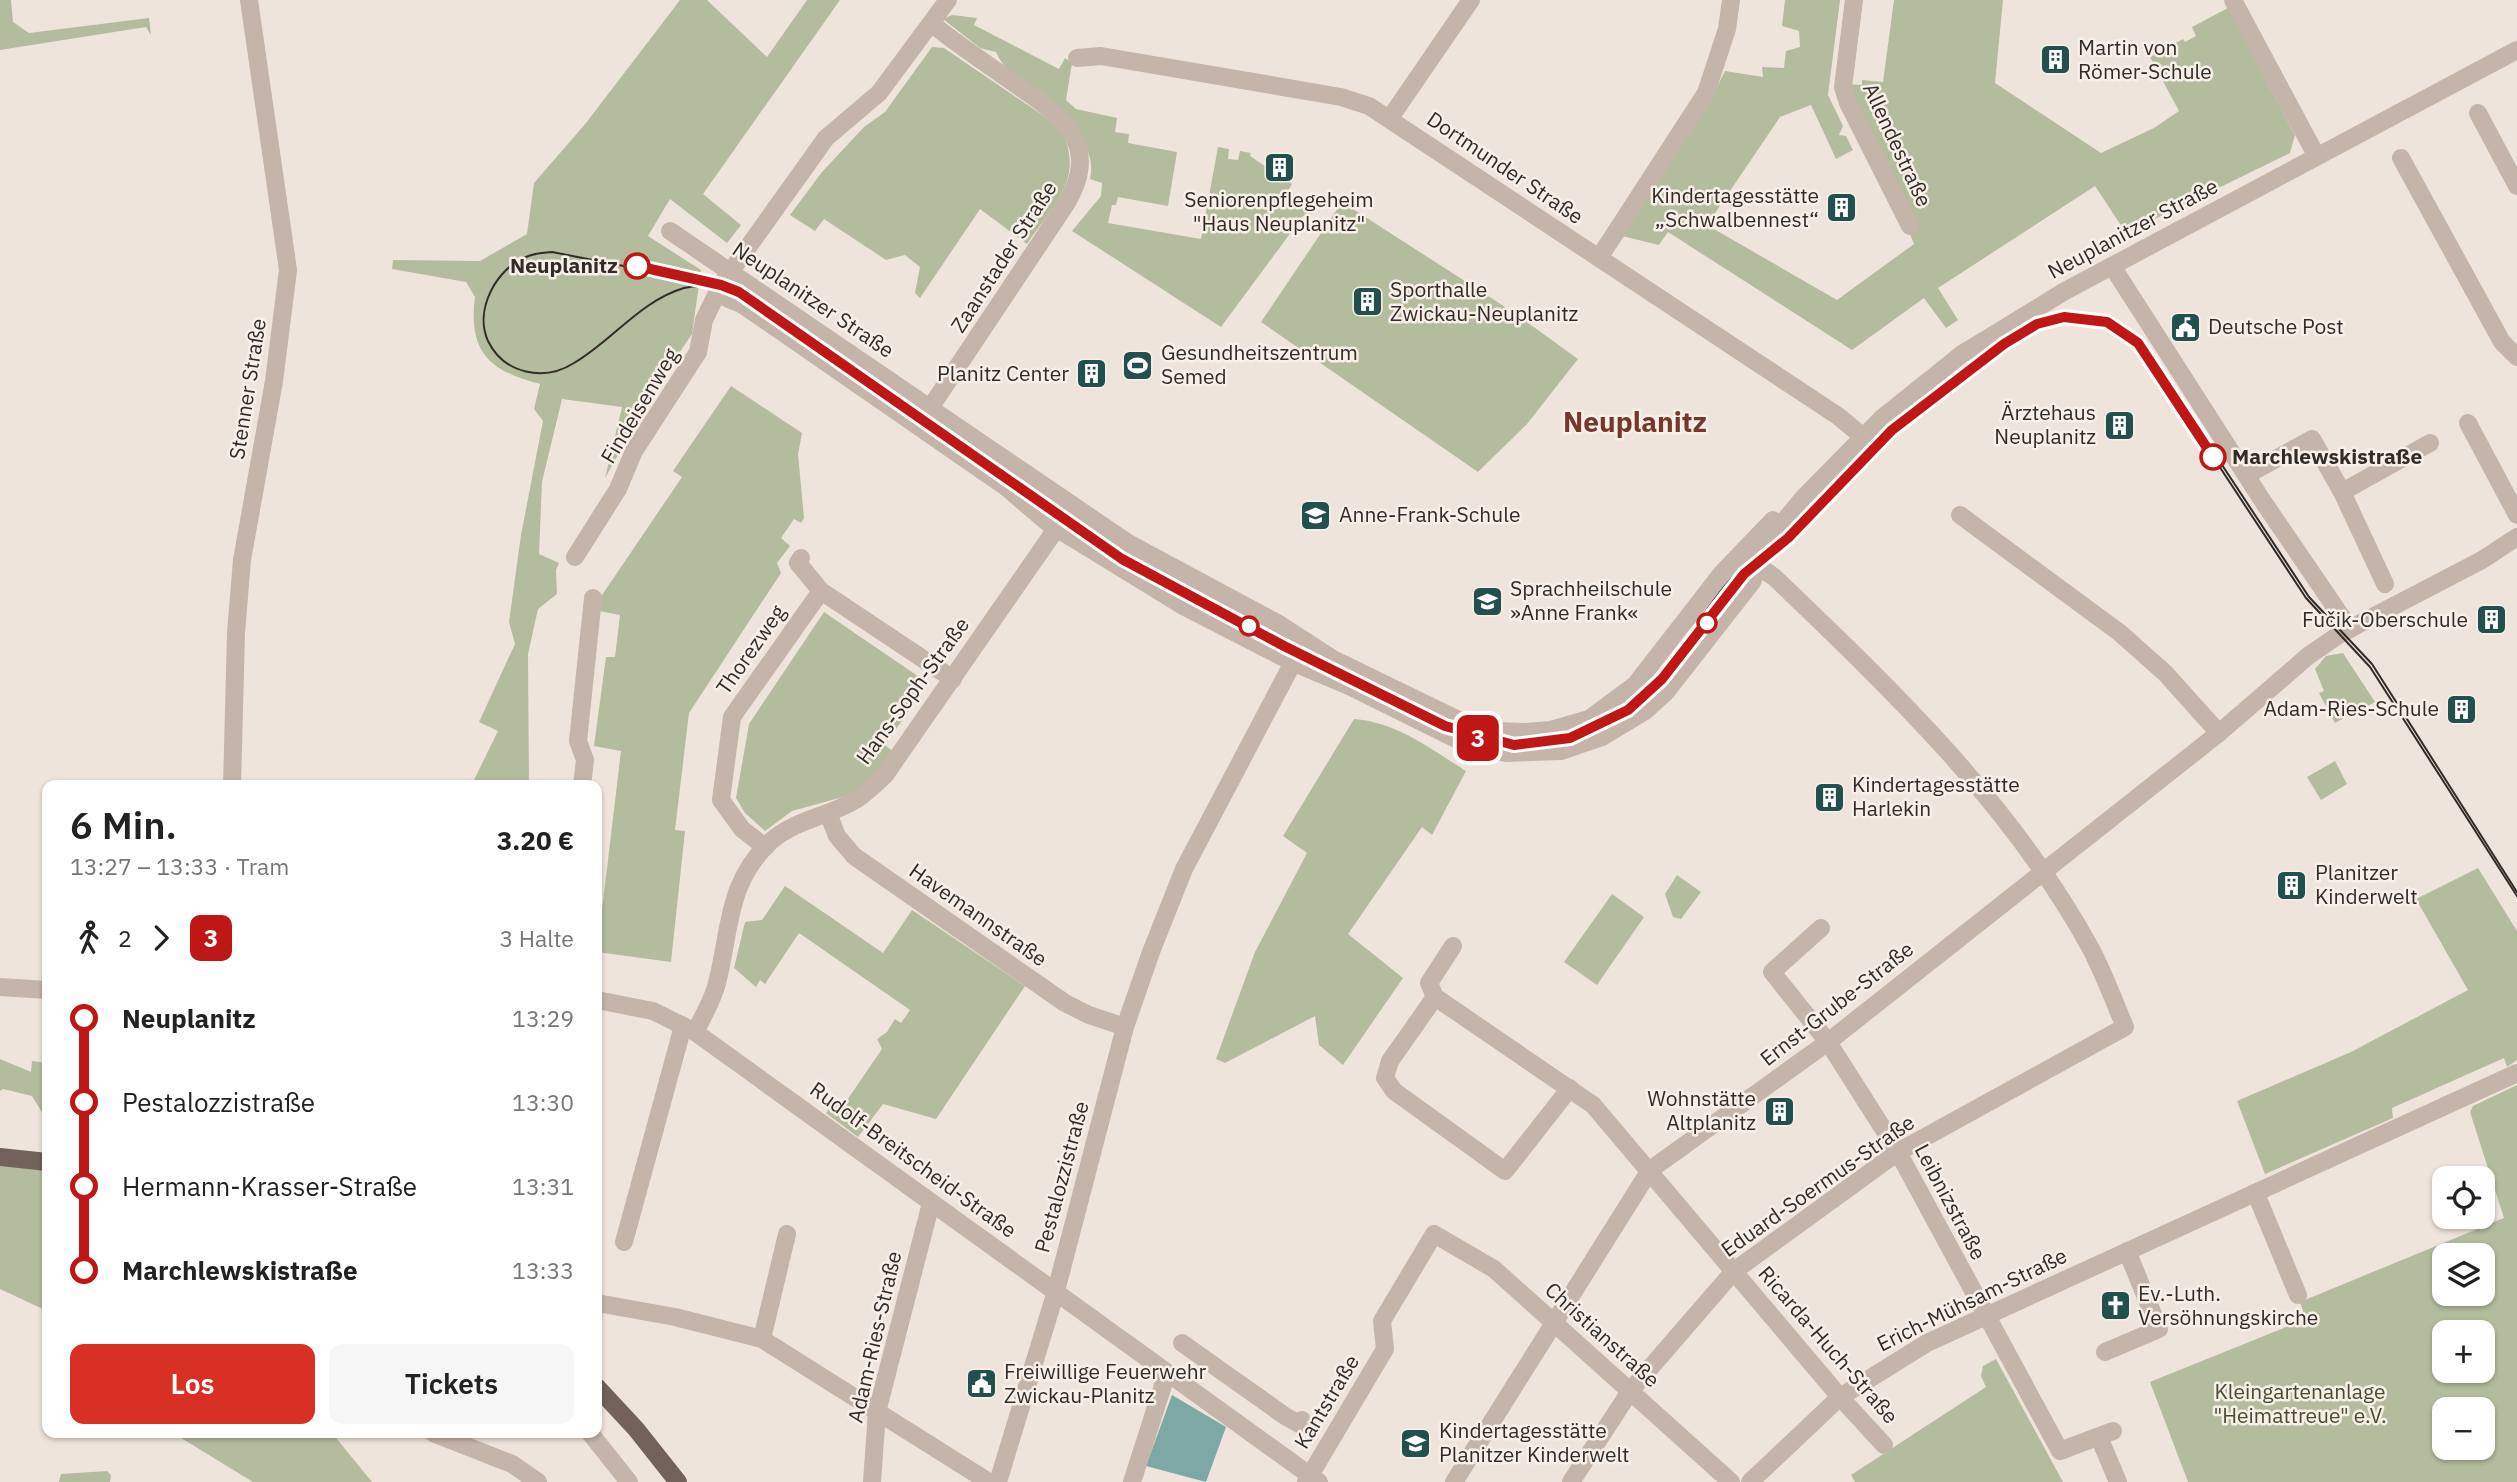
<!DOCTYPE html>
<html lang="de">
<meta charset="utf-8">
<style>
body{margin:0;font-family:"IBM Plex Sans",sans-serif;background:#f6f6f6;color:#222;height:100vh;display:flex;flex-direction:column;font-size:26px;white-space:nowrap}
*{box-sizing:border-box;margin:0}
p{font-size:23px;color:#767676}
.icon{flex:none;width:38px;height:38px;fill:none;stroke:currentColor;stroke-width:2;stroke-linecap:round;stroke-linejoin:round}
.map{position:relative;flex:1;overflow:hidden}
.details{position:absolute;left:42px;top:780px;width:560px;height:658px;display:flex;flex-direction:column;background:#fff;border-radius:14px;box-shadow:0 2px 5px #0004}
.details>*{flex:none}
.badge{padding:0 14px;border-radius:10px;font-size:24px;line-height:46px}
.fabs{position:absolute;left:2432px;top:1166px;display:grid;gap:14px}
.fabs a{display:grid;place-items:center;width:63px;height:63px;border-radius:14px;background:#fff;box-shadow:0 2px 5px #0004;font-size:35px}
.map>.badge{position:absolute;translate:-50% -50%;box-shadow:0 0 0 4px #fff}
.legs{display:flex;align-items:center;gap:10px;height:77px;padding:0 28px;font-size:23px}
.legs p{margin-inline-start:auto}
.summary{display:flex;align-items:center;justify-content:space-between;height:119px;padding:0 28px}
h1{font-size:38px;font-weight:600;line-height:52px}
.action{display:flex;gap:14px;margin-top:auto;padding:14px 28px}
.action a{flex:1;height:80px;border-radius:14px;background:#d93025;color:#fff;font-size:28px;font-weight:600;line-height:80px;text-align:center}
.action a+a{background:#f6f6f6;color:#222}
ul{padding:0 28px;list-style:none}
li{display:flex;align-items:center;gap:24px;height:84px;font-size:26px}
li i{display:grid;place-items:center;width:10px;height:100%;margin:0 9px;background:currentColor}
li i::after{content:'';width:18px;height:18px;margin:-9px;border:5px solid;border-radius:50%;background:#fff}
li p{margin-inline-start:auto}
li:first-child i{background:linear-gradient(#0000 50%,currentColor 0)}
li:last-child i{background:linear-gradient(currentColor 50%,#0000 0)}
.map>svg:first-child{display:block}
.green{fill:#b4bc9e;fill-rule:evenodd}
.water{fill:#7ea8a6}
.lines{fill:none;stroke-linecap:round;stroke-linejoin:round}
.minor{stroke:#c5b4a9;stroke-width:18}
.major{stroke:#73615b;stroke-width:18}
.tram{stroke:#332b28;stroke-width:2}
.line-1-casing{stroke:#fff;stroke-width:16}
.line-1{stroke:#be1716;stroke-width:10}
.stop-1-dot{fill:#fff;stroke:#be1716;stroke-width:3.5}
.labels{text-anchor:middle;stroke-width:5;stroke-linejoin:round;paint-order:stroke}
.poi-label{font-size:21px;fill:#332b28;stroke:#f7efe8;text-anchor:start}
.street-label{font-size:21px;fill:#332b28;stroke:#f7efe8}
.stop-label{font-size:21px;font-weight:bold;fill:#332b28;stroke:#f7efe8;text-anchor:end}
.park-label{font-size:21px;fill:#464e2f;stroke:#f7efe8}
.district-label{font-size:28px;font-weight:bold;fill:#78372b;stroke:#f7efe8}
</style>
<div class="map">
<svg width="2517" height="1482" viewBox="0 0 2517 1482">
<rect width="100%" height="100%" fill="#efe4dc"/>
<g class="green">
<path d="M 0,0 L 11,0 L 13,22 L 29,33 L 149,18 L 151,35 L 146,27 L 0,50 Z"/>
<path d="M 680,0 L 707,0 L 767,57 L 807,0 L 840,0 L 703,194 L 741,225 L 727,243 L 670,199 L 648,236 L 701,270 L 692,334 L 655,389 L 605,478 L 622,407 L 562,399 L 542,482 L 539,554 L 559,563 L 556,570 L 557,594 L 538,609 L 528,654 L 529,786 L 471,786 L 498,731 L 479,722 L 515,644 L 509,622 L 521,535 L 543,421 L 534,409 L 540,384 C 489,371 468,351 475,297 L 466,282 L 392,269 L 393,260 L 480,261 L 527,234 L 534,183 L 586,123 Z"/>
<path d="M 1785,0 L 1840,0 L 1828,95 L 1843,126 L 1839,135 L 1846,136 L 1853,150 L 1836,159 L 1811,105 L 1780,117 L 1707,225 L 1837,300 L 1914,244 L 1847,84 L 1862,85 L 1862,80 L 1883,82 L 1894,0 L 2003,0 L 1995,83 L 2101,153 L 2154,128 L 2179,111 L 2150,57 L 2183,39 L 2185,42 L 2196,36 L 2192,27 L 2228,8 L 2295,135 L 2290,153 L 2126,233 L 2095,186 L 1938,288 L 1958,320 L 1946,328 L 1924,298 L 1852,350 L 1668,232 L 1659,245 L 1622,236 L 1717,87 L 1725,71 L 1763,77 L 1762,67 L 1784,68 L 1786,51 L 1800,47 L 1799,31 L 1782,26 Z"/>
<path d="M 952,15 L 977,18 L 974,25 L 1059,69 L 1065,58 L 1072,63 L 1066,100 L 1076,109 L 1117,118 L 1115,132 L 1129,134 L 1128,143 L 1177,152 L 1168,206 L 1118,197 L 1116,205 L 1112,205 L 1108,223 L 1201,239 L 1218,147 L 1229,149 L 1228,159 L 1238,160 L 1240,151 L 1251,153 L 1250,156 L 1292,184 L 1286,194 L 1313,213 L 1303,216 L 1221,327 L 1072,231 L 1101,196 L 1102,183 L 1090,179 C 1093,165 1090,157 1085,143 C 1068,97 1013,91 996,52 L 980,48 L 943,19 Z"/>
<path d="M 932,47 L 944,48 L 1060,127 C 1086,178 1055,203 1027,244 L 980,209 L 920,298 L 915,293 L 920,267 L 905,255 L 886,260 L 824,219 L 815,231 L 790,215 L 822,172 L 864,127 L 885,112 Z"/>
<path d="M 1342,202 L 1513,312 L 1578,359 L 1527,424 L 1478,472 L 1261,322 Z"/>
<path d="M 731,386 L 802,433 L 798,454 L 804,518 L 801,523 L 794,519 L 781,538 L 790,546 L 777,563 L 781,573 L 689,713 L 675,830 L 685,831 L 671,962 L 597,952 L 621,751 L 594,746 L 606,657 L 615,657 L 620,615 L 599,611 L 600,598 L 682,477 L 673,471 Z"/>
<path d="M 824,612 L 928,683 L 885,745 L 895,753 L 868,783 L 850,795 L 792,811 L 765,831 L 745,813 L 736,798 L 749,724 Z"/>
<path d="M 2343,653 L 2375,702 L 2335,723 L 2319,693 L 2324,691 L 2315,669 L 2326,656 Z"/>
<path d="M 1354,719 C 1396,722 1431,749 1466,771 L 1432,835 L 1422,827 L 1348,934 L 1403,978 L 1343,1065 L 1319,1045 L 1315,1016 L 1225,1063 L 1216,1059 L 1255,952 L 1307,853 L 1283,836 Z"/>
<path d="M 2335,761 L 2347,784 L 2321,800 L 2307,777 Z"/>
<path d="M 2478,868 L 2517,931 L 2517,1060 L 2507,1067 L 2504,1058 L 2392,1108 L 2393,1118 L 2265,1174 L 2237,1101 L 2351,1052 L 2468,990 L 2416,899 Z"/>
<path d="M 1677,875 L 1701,892 L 1681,919 L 1673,917 L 1665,894 Z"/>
<path d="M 785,886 L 883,953 L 912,910 L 1025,986 L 936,1119 L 883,1104 L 858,1137 L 826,1113 L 835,1101 L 843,1106 L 882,1049 L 877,1039 L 887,1032 L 895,1019 L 901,1023 L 910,1010 L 799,933 L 765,984 L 760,980 L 756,987 L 734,968 L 745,922 L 762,920 Z"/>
<path d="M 1612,894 L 1644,917 L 1597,985 L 1564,962 Z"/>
<path d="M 0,1059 L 31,1072 L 32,1061 L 47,1063 L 47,1112 L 43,1114 L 32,1096 L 3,1089 L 0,1091 Z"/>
<path d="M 2517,1085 L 2517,1482 L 2188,1482 L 2150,1382 L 2306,1319 L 2300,1302 L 2504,1218 L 2470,1112 L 2473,1106 ZM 2445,1255 L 2483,1255 L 2483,1293 L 2445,1293 ZM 2445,1332 L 2483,1332 L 2483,1370 L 2445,1370 ZM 2445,1409 L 2483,1409 L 2483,1447 L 2445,1447 Z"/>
<path d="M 0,1164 L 47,1170 L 47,1311 L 0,1289 Z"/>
<path d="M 1996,1359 L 2063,1482 L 1855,1482 L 1851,1475 L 1986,1387 L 1981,1376 L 1983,1366 Z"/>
<path d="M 173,1433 L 332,1433 L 372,1482 L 253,1482 Z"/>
<path d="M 107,1471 L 111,1475 L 110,1482 L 59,1482 L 61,1474 Z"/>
</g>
<path class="water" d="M 1172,1395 L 1226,1427 L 1206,1482 L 1146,1466 Z"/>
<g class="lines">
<g class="minor">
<path d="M 1854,0 L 1843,87 L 1848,103 L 1910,226"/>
<path d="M 2233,0 L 2316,155"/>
<path d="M 1077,58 L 1101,56 L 1341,97 L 1369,106 L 1838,416 L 1862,436"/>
<path d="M 2478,113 L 2517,186"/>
<path d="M 1390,118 L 1471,0"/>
<path d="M 2401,158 L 2502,342 L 2517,357"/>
<path d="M 670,231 L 1128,543 L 1279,624 L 1333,659 L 1467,724 L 1498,731 L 1523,732 L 1551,730 L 1589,719 L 1635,685 L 1722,573 L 1773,520"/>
<path d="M 1599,258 L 1706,93 L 1727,29 L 1731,0"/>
<path d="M 2112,266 L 2262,500 L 2350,629"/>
<path d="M 717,294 L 743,305 L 1006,487 L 1048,523 L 1185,607 L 1294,663 L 1349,686 L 1470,746 L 1506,753 L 1561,751 L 1602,737 L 1645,711 L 1666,692 L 1752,582 L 1770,538 L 1804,497 L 1882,418 L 1962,354 L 2065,291 L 2517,50"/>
<path d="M 926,414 L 1066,204 C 1104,141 1058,114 1011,81 C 984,62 957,44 932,24"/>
<path d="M 2468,423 L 2517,515"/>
<path d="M 2247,475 L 2312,439 L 2342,492 L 2385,584"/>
<path d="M 2342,492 L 2430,443"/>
<path d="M 1960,515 L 2120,633 L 2165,673 L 2219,733"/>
<path d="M 575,557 L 618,489 L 634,451 L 698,352 L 704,320 L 721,285 L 826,138 L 879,93 L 948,0"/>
<path d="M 801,558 L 798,563 L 821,591 L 953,679"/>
<path d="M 232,786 L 236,633 L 242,560 L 274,381 L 288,270 L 249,0"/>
<path d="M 582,786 L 585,760 L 578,741 L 593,598"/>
<path d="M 828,813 L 837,836 L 854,856 L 1065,1003 L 1089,1015 L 1125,1027"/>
<path d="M 765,847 L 742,829 L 721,800 L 732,717 L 821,591"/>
<path d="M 1821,928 L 1772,972 L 1828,1042 L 1898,1152 L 2060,1451 L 2113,1431"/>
<path d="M 1453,946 L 1429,983 L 1435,997 L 1593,1105 L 1840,1397 L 1884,1445"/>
<path d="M 0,987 L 47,990"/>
<path d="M 1435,997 L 1390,1061 L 1385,1078 L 1394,1091 L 1505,1171 L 1570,1088"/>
<path d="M 597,1000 L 653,1011 L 695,1032 L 1319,1482"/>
<path d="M 695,1032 C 703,1016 713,1000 717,983 C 731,929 726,883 771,841 C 795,820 825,817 852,802 C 865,795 875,784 885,775 L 1063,519"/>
<path d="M 2256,1194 L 2298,1295"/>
<path d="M 624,1242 L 683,1026"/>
<path d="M 597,1303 L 675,1317 L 762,1339 L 989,1482"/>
<path d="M 762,1339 L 787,1234"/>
<path d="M 1182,1343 L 1285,1416 L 1299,1424 L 1302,1420"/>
<path d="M 2105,1352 L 2159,1329 L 2127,1251"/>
<path d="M 433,1433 L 512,1464 L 538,1482"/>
<path d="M 590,1433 L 629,1482"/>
<path d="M 2099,1437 L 2118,1482"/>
<path d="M 872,1482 L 877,1412 L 931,1203"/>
<path d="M 998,1482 L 1056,1291 L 1125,1027 L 1151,952 L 1184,869 L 1298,653"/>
<path d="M 1132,1482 L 1167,1373"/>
<path d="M 1306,1482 L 1385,1349 L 1382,1321 L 1434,1234 L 1494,1269 L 1731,1482"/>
<path d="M 1454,1482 L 1650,1170 L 1828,1042 L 2219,733 L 2308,656 L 2340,634 L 2482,560 L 2517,537"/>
<path d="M 1571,1482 L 1631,1390 L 1734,1271 L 1898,1152 L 2125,1027 C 2114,1001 2104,974 2091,949 C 2012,804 1892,690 1774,577 L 1751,561"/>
<path d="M 1750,1482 L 1840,1397 L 1927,1343 L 2517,1073"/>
</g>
<g class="major">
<path d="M 0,1157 L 47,1162"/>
<path d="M 597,1387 L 636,1429 L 678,1482"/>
</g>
<path class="tram" d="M 2517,892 L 2372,664 L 2309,597 L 2141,342 C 2116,321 2087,307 2054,314 C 2029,319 2010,336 1990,350 C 1945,380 1900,413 1862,452 C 1835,478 1812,507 1785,532 C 1768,549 1745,562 1729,581 C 1686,632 1655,700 1589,728 C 1534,750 1478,738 1425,714 L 1126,557 L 757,299 C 734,290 708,282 684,288 C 640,301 612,341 574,363 C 544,382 504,374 488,341 C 474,310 496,269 526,257 C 534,253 544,253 552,252 L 721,285 L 751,300 L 1123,559 L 1298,653 L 1445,726 L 1514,745 L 1570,738 L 1628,710 L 1662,679 L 1744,574 L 1788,538 L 1892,430 L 1988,355 L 2037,324 L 2064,317 L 2107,322 L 2138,343 L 2306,598 L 2370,667 L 2517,896"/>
</g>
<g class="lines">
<defs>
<path id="line-1" d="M 637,266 L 721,285 L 739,292 L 1122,559 L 1284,646 L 1445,726 L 1514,745 L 1570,738 L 1628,710 L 1662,679 L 1744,574 L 1788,538 L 1892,430 L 2004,344 L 2037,324 L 2064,317 L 2107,322 L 2138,343 L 2213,457"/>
</defs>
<use href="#line-1" class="line-1-casing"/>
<use href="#line-1" class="line-1"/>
</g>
<defs>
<symbol id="building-square" viewBox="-11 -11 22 22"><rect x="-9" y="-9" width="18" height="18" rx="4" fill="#23504f" stroke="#f7efe8"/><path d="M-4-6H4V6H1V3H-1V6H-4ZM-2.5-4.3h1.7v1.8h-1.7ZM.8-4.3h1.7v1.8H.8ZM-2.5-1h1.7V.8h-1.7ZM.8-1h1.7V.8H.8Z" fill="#fff"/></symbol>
<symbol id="civic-square" viewBox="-11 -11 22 22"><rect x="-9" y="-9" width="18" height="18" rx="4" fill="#23504f" stroke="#f7efe8"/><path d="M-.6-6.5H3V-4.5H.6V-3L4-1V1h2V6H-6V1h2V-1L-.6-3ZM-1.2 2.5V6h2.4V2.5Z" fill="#fff"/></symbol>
<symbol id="stadium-square" viewBox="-11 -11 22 22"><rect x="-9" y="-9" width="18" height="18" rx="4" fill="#23504f" stroke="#f7efe8"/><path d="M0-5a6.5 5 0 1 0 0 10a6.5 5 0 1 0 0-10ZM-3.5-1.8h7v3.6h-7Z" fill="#fff"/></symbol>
<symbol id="school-square" viewBox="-11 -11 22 22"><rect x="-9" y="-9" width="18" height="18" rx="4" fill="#23504f" stroke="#f7efe8"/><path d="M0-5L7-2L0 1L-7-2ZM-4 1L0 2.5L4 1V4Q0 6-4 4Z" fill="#fff"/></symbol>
<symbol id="church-square" viewBox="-11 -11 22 22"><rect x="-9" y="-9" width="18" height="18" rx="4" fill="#23504f" stroke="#f7efe8"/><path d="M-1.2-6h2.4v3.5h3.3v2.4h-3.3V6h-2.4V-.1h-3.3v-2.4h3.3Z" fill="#fff"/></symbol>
</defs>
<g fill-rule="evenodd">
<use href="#building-square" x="2038" y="42" width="35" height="35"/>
<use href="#building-square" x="1262" y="150" width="35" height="35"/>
<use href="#building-square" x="1824" y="190" width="35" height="35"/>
<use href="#building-square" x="1350" y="284" width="35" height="35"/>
<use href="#civic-square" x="2168" y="310" width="35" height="35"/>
<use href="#stadium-square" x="1120" y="348" width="35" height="35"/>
<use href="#building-square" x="1074" y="356" width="35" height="35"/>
<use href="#building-square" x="2102" y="408" width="35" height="35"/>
<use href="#school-square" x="1298" y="498" width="35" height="35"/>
<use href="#school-square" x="1470" y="584" width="35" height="35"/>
<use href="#building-square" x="2474" y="602" width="35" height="35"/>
<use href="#building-square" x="2444" y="692" width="35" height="35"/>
<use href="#building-square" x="1812" y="780" width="35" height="35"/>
<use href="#building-square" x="2274" y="868" width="35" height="35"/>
<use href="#building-square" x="1762" y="1094" width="35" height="35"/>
<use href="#church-square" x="2098" y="1288" width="35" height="35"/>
<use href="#civic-square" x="964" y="1366" width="35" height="35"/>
<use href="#school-square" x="1398" y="1426" width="35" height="35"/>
</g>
<g class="stop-1-dot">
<circle cx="637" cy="266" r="12"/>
<circle cx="2213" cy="457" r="12"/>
<circle cx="1707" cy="623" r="9"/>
<circle cx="1249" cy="626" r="9"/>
</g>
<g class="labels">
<g class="poi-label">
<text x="2078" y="55">Martin von<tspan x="2078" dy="24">Römer-Schule</tspan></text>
<text x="1819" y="203" text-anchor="end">Kindertagesstätte<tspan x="1819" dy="24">„Schwalbennest“</tspan></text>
<text x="1279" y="207" text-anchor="middle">Seniorenpflegeheim<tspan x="1279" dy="24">"Haus Neuplanitz"</tspan></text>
<text x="1390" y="297">Sporthalle<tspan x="1390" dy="24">Zwickau-Neuplanitz</tspan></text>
<text x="2208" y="334">Deutsche Post</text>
<text x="1161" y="360">Gesundheitszentrum<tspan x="1161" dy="24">Semed</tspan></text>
<text x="1069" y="381" text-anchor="end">Planitz Center</text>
<text x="2096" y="420" text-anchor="end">Ärztehaus<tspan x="2096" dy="24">Neuplanitz</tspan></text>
<text x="1339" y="522">Anne-Frank-Schule</text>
<text x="1510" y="596">Sprachheilschule<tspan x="1510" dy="24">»Anne Frank«</tspan></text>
<text x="2468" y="627" text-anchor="end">Fučik-Oberschule</text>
<text x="2439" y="716" text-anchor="end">Adam-Ries-Schule</text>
<text x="1852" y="792">Kindertagesstätte<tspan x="1852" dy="24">Harlekin</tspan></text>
<text x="2315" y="880">Planitzer<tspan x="2315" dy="24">Kinderwelt</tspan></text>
<text x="1756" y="1106" text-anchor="end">Wohnstätte<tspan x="1756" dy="24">Altplanitz</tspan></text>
<text x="2138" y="1301">Ev.-Luth.<tspan x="2138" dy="24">Versöhnungskirche</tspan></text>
<text x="1004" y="1379">Freiwillige Feuerwehr<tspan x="1004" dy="24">Zwickau-Planitz</tspan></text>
<text x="1439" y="1438">Kindertagesstätte<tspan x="1439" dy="24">Planitzer Kinderwelt</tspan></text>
</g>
<g class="street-label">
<text transform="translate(1897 145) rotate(65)" y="7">Allendestraße</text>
<text transform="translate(1505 168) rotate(34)" y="7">Dortmunder Straße</text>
<text transform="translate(2133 229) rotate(-28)" y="7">Neuplanitzer Straße</text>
<text transform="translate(1004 257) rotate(-57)" y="7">Zaanstader Straße</text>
<text transform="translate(813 300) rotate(34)" y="7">Neuplanitzer Straße</text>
<text transform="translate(248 389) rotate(-81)" y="7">Stenner Straße</text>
<text transform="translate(640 406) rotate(-59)" y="7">Findeisenweg</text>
<text transform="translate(751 650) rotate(-55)" y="7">Thorezweg</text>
<text transform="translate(913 691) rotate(-54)" y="7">Hans-Soph-Straße</text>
<text transform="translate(978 915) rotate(35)" y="7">Havemannstraße</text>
<text transform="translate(1837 1004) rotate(-38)" y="7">Ernst-Grube-Straße</text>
<text transform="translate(913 1160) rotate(36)" y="7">Rudolf-Breitscheid-Straße</text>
<text transform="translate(1062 1177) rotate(-75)" y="7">Pestalozzistraße</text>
<text transform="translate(1818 1186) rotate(-35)" y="7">Eduard-Soermus-Straße</text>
<text transform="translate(1950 1202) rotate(62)" y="7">Leibnizstraße</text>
<text transform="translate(1972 1300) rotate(-26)" y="7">Erich-Mühsam-Straße</text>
<text transform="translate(1602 1335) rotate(42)" y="7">Christianstraße</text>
<text transform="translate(875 1337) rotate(-77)" y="7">Adam-Ries-Straße</text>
<text transform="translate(1828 1345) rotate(49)" y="7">Ricarda-Huch-Straße</text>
<text transform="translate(1327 1402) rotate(-59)" y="7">Kantstraße</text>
</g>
<g class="stop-label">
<text x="618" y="273">Neuplanitz</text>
<text x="2232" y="464" text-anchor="start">Marchlewskistraße</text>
</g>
<g class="park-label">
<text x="2300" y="1399">Kleingartenanlage<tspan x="2300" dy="24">"Heimattreue" e.V.</tspan></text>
</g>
<g class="district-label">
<text x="1635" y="432">Neuplanitz</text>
</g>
</g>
</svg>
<div class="fabs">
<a><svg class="icon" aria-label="locate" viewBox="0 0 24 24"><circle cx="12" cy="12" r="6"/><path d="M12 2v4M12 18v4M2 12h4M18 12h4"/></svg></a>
<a><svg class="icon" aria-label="layers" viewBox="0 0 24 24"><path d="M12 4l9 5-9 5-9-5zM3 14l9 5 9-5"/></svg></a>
<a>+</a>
<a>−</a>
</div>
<b class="badge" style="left:1478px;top:738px;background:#be1716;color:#fff">3</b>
<section class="details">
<div class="summary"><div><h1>6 Min.</h1><p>13:27 – 13:33 · Tram</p></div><b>3.20 €</b></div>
<div class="legs"><svg class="icon" aria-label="walk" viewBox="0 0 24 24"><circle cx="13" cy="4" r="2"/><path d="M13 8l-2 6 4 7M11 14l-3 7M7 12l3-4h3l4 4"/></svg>2<svg class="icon" aria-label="forward" viewBox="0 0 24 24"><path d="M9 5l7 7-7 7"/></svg><b class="badge" style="background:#be1716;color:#fff">3</b><p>3 Halte</p></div>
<ul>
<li><i style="color:#be1716"></i><b>Neuplanitz</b><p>13:29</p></li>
<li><i style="color:#be1716"></i><span>Pestalozzistraße</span><p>13:30</p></li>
<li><i style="color:#be1716"></i><span>Hermann-Krasser-Straße</span><p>13:31</p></li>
<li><i style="color:#be1716"></i><b>Marchlewskistraße</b><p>13:33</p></li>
</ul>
<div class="action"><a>Los</a><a>Tickets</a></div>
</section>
</div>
